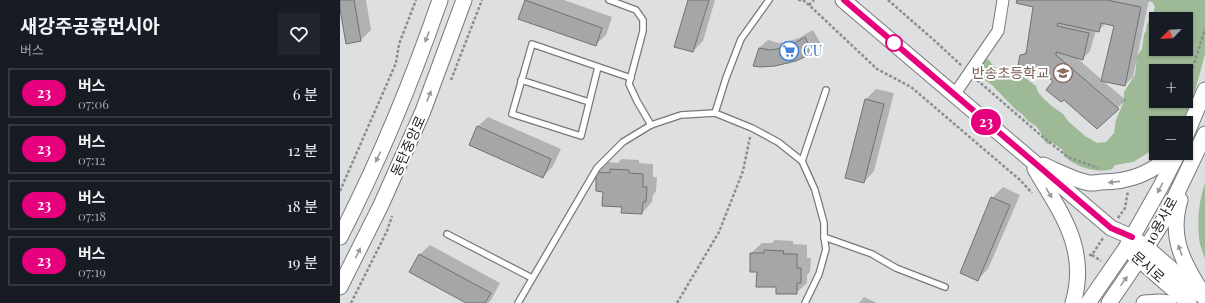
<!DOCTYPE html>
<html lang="ko">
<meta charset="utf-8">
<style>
body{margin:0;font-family:"Playfair Display","Noto Sans KR",serif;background:#20242c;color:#f1f3f6;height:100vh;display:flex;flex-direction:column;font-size:15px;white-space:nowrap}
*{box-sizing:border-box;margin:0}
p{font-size:13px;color:#9ea1a6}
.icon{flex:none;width:22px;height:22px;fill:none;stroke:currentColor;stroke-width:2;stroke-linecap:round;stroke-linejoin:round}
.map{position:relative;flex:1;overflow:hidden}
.details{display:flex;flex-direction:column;background:#171b24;width:340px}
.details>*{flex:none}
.badge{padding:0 8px;border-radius:13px;font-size:14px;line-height:26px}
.needle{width:26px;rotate:245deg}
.controls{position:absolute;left:809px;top:12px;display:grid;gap:8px}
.controls a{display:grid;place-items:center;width:44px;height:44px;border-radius:0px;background:#171b24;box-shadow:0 1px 3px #0004;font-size:20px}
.map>.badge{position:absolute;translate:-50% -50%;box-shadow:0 0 0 2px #fff}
.round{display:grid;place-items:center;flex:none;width:42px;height:42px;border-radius:0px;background:#20242c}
.headline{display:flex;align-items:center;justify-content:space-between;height:68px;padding:0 20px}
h1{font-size:19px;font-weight:700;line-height:30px}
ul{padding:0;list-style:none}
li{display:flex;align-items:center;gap:12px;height:50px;margin:0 8px 6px;padding:0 12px;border:2px solid #363941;border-radius:0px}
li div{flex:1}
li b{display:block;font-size:15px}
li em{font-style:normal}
li .badge{min-width:44px;font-weight:700;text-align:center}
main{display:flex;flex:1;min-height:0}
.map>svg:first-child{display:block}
.green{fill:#9db995;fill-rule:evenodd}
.shadow{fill:#0003;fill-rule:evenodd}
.building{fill:#a5a6a8;stroke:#707173}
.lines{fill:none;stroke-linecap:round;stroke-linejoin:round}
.lane-casing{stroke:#77787a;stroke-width:8}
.street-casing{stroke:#77787a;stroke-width:13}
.secondary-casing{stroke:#77787a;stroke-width:17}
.path{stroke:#8c8d8e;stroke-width:2.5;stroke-dasharray:3 2;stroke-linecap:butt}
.lane{stroke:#fff;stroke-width:5.5}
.street{stroke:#fff;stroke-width:11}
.secondary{stroke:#fff;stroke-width:15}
.oneway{fill:#999a9a}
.line-casing{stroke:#fff;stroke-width:9}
.line{stroke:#e6007e;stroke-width:6}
.stop-dot{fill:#fff;stroke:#e6007e;stroke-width:2}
.labels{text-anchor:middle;stroke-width:4;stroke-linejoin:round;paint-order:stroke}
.shop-label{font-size:14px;fill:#366cbe;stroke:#fff;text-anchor:start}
.education-label{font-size:14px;fill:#785e54;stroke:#fff;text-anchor:end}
.street-label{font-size:14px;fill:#1d1e1e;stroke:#fff}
</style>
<main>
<section class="details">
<div class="headline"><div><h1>새강주공휴먼시아</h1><p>버스</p></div><a class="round"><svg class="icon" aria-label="heart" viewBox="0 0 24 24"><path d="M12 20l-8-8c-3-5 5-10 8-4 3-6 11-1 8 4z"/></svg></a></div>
<ul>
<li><span class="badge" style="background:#e6007e;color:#fff">23</span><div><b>버스</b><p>07:06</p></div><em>6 분</em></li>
<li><span class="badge" style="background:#e6007e;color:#fff">23</span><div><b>버스</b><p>07:12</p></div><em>12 분</em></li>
<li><span class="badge" style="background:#e6007e;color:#fff">23</span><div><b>버스</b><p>07:18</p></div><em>18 분</em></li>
<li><span class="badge" style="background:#e6007e;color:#fff">23</span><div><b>버스</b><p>07:19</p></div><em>19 분</em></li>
</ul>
</section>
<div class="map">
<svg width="865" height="303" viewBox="0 0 865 303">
<rect width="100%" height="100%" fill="#dedfe1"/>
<g class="green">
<path d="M 807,0 L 865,0 L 865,54 L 855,91 L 843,123 L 816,123 L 816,148 L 793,162 L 775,165 L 772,169 C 757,174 736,167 724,156 L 723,150 L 713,143 L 707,144 L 704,140 L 701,133 L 696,126 L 688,121 L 682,114 L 676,110 L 652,85 L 637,75 L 636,71 L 641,67 L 645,60 L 648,59 L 656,69 L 657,67 L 663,70 L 670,69 L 676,71 L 696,86 L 698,92 L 703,98 L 713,107 L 723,114 L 728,121 L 745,136 L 757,143 L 766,142 L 774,133 L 776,120 L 784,101 L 784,92 L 795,75 L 797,56 L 802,49 L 804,34 L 806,31 L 807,24 L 812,17 L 815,7 L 813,3 ZM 816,19 L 846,19 L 846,49 L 816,49 ZM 816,71 L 846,71 L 846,101 L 816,101 Z"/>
<path d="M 865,183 L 865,259 C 863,252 859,244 859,237 C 857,219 859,200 865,183 Z"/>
</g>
<g class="shadow">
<path d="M 0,0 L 26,0 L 31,30 L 21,40 L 0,3 Z"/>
<path d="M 186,0 L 224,0 L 272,17 L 266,35 L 255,45 L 180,18 Z"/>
<path d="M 349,0 L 375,0 L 363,41 L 353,51 Z"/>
<path d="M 678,0 L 809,0 L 793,77 L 785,85 L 763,81 L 786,100 L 757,127 L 714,81 L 681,56 L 688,49 L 694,6 ZM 766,23 L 775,25 L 762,80 L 736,57 L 742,59 L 750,51 L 756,30 L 758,31 Z"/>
<path d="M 473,30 L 481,44 L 473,52 L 456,60 L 419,48 L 428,40 L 438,43 L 446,42 L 459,38 Z"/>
<path d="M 536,89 L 554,93 L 534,171 L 524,182 L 506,177 L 526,99 Z"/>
<path d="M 148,117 L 221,149 L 213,166 L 203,177 L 137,127 Z"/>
<path d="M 281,159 L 299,160 L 299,163 L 313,164 L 313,177 L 317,177 L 316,191 L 313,195 L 312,202 L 302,213 L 283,206 L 264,191 L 257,173 L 268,162 L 278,163 Z"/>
<path d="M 663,187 L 680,195 L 648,269 L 638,279 L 652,198 Z"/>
<path d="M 435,240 L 453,241 L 453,244 L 467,245 L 467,258 L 471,258 L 470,272 L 467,275 L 467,283 L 456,293 L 437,286 L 418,271 L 411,253 L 422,243 L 432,243 Z"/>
<path d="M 90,245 L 160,283 L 151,300 L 148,303 L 128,303 L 79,255 Z"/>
<path d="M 524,297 L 537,303 L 519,303 Z"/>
</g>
<g class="building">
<path d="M 0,0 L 14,0 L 21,41 L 6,44 L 0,9 Z"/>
<path d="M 185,0 L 262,28 L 256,46 L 178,19 Z"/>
<path d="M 348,0 L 369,0 L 353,52 L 334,47 Z"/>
<path d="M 677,0 L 767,0 L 801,7 L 785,86 L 761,81 L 774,26 L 761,23 L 759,32 L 718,23 L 717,26 L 749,33 L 743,60 L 716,52 L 716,55 L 779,109 L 757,129 L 724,100 L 721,102 L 706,90 L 713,81 L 695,68 L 678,65 L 680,55 L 686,54 L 693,7 L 676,3 Z"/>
<path d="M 465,37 L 473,53 L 456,61 L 435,66 L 420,67 L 413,66 L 419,48 L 430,50 L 437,49 L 450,46 Z"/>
<path d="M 525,99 L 544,104 L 524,183 L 505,178 Z"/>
<path d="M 137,126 L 211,159 L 203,178 L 129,145 Z"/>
<path d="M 270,169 L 289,170 L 289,173 L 303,174 L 303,187 L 307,187 L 306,202 L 303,202 L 302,214 L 281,213 L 282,207 L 262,206 L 263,192 L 256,191 L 256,172 L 270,173 Z"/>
<path d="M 651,197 L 670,205 L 638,281 L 620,273 Z"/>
<path d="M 424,250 L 444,251 L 443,254 L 457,254 L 457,268 L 461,268 L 461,283 L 457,283 L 457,294 L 436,294 L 436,287 L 416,287 L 417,272 L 410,272 L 410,253 L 424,253 Z"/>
<path d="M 79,254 L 151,293 L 145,303 L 126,303 L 69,272 Z"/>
</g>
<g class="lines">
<defs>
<g id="lane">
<path d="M 269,0 L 296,10 L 303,20 L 303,31 L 289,84 L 297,101 L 311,125"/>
<path d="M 258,67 L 241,136 L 172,114 L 192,44 L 291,78"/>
<path d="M 181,80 L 249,102"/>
<path d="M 375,113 L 386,78 L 401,39 L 429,0"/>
<path d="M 462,161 L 486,90"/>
<path d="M 107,234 L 192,278"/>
<path d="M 484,237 L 532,254 L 556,268 L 605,287"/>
<path d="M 178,303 L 257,168 L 283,142 L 311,125 L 341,115 L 375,113 L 412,128 L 438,142 L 462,161 L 475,190 L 484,223 L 484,237 L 486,249 L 479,274 L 465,303"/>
</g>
<path id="street" d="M 614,95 L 658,31 L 663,0"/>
<g id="secondary">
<path d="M 503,0 L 771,228 L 792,237 L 807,248 L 865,298"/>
<path d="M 846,135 L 865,90"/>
<path d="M 703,165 C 717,171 734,180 749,183 C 753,183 757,183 761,182 C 788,182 814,173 832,153"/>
<path d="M 695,169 C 721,213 749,249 733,303"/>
<path d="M 840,200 C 830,234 840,257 858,286"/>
<path d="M 0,237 C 39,161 72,81 100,0"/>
<path d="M 793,254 L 849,303"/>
<path d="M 0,287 L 41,205 L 83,111 L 124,0"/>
<path d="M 748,303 L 786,248 L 821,186 L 838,153"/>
<path d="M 769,303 L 799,259 L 825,218 L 865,134"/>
<path d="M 804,303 L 820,302 L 829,303"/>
</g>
</defs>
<use href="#lane" class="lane-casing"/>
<use href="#street" class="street-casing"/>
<use href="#secondary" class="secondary-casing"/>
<g class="path">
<path d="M 458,0 L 463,0 L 469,5 L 537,69 L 571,87 L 680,180 L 692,193"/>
<path d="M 548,0 L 595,41 L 622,66"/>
<path d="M 469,5 L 474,0"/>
<path d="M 111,80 L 142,0"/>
<path d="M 637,80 L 704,138 L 728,157 L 758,168"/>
<path d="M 846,97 L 848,83 L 865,29"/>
<path d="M 0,191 L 56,63 L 59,44 L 76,0"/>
<path d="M 778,218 L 785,208 L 788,191"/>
<path d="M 749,255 L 752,255 L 763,238"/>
<path d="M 752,255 L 761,261"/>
<path d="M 11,303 L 47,231 L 52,216"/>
<path d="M 337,303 L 379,232 L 403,171 L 410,137"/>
</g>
<use href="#lane" class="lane"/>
<use href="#street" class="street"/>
<use href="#secondary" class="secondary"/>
</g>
<defs><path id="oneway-solid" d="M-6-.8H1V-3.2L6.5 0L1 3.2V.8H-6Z"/></defs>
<g class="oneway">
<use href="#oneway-solid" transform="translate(87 37) rotate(110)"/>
<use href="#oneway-solid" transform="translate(89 96) rotate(-69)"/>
<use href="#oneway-solid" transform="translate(38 157) rotate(115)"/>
<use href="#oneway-solid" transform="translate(774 182) rotate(174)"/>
<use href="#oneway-solid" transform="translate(820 188) rotate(118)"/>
<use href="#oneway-solid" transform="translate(709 193) rotate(59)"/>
<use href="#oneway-solid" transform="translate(840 250) rotate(-110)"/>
<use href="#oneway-solid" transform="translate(18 253) rotate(-64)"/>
<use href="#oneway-solid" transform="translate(784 281) rotate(-55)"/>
</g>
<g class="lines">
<defs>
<path id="line" d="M 504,0 L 771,228 L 792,237"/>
</defs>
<use href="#line" class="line-casing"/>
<use href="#line" class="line"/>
</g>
<defs>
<symbol id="supermarket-ring" viewBox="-11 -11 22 22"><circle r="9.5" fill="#fff" stroke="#3f7fe0" stroke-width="1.5"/><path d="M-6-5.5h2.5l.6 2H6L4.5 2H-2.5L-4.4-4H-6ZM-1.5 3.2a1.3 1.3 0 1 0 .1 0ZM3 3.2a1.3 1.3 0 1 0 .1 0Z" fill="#3f7fe0"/></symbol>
<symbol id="school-ring" viewBox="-11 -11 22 22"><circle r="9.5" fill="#fff" stroke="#8d6e63" stroke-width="1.5"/><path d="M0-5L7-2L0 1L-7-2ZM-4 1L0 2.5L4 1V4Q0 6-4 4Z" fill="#8d6e63"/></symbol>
</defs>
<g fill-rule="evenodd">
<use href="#supermarket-ring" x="438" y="40" width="22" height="22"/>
<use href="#school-ring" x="712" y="62" width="22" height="22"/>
</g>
<circle class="stop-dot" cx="554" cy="43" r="8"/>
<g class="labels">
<g class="shop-label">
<text x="463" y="56">CU</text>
</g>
<g class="education-label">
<text x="709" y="78">반송초등학교</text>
</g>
<g class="street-label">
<text transform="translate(68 146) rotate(-66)" y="5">동탄중앙로</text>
<text transform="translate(821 221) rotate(-61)" y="5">10용사로</text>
<text transform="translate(808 267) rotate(41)" y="5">문시로</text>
</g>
</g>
</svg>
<div class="controls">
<a><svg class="needle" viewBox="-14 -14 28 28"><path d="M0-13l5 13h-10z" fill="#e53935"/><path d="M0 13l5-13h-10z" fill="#9ea1a6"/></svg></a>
<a>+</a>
<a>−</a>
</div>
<b class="badge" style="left:646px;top:122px;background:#e6007e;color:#fff">23</b>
</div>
</main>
